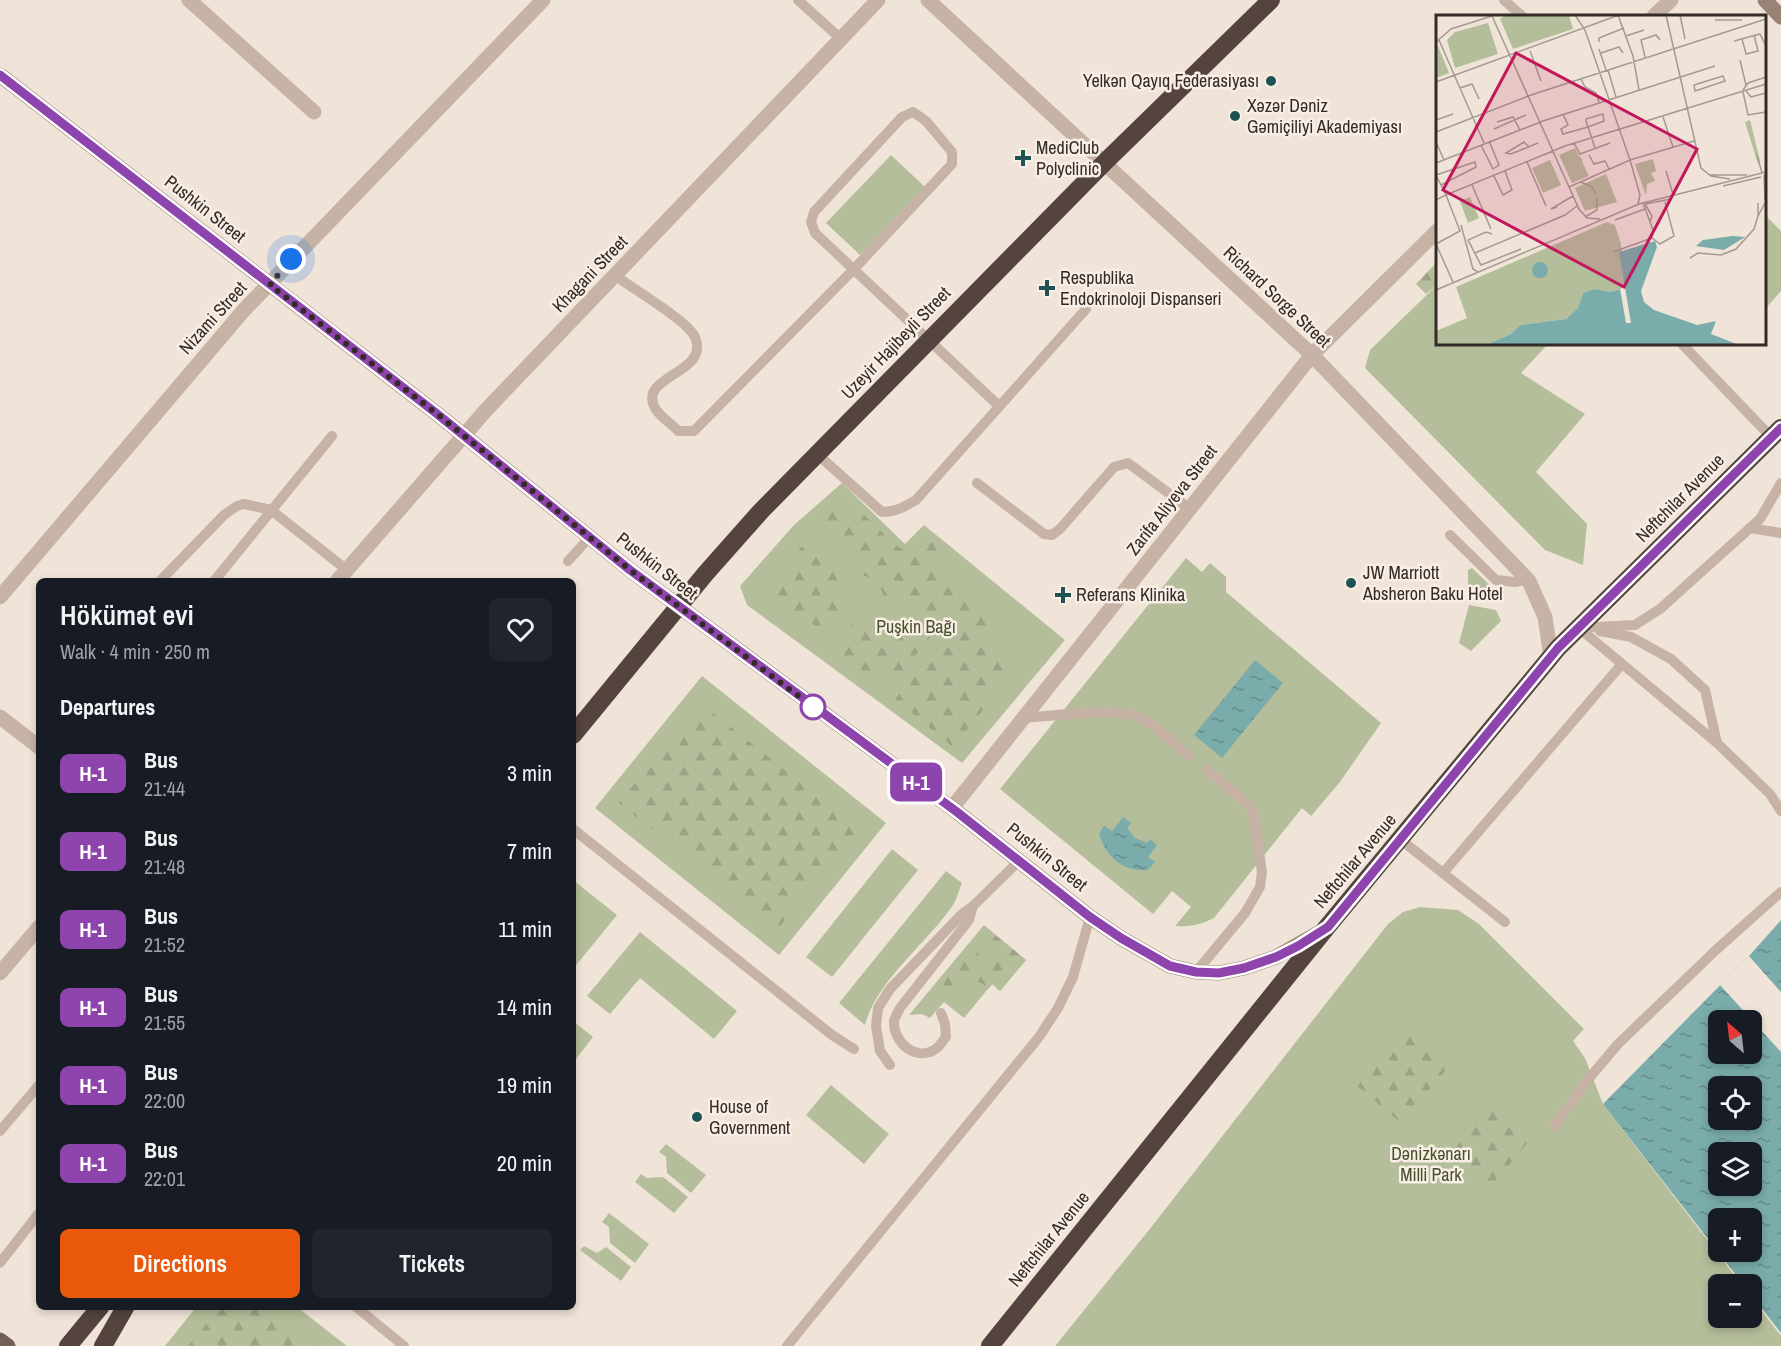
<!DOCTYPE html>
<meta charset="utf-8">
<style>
body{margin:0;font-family:"Archivo Narrow",sans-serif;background:#20242c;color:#f1f3f6;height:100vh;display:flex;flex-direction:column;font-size:22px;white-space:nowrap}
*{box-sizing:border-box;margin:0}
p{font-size:20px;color:#9ea1a6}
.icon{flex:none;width:33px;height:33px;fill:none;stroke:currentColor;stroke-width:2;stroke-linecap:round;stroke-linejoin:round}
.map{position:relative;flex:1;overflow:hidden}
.panel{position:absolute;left:36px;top:578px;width:540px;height:732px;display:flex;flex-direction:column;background:#171b24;border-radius:9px;box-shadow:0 3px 9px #0003}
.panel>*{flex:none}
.badge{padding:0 12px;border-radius:9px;font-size:21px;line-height:39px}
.needle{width:39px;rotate:332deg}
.fabs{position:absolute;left:1708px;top:1010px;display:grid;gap:12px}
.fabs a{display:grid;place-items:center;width:54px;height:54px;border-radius:9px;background:#171b24;box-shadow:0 3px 9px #0003;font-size:30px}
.you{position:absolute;width:30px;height:30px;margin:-15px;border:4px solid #fff;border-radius:50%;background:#1a73e8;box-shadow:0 0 0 9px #1a73e833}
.map>.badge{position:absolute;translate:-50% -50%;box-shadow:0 0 0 3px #fff}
h2{padding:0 24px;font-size:22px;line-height:54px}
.round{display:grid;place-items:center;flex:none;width:63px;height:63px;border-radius:9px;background:#20242c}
.head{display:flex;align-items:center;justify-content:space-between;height:102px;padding:0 24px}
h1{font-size:28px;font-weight:600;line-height:45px}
.primary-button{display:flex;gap:12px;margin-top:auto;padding:12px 24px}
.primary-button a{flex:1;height:69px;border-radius:9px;background:#ea580c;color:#fff;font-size:24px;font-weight:600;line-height:69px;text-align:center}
.primary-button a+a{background:#20242c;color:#f1f3f6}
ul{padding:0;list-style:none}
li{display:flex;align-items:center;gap:18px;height:78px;padding:0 24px}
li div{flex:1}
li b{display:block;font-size:22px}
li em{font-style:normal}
li .badge{min-width:66px;font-weight:700;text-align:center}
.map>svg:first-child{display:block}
.green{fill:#b5be9a}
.forest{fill:url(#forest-firs)}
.water{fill:url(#water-ripples);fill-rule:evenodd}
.pier{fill:#f0e4d9}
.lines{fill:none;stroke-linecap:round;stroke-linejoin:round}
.lane{stroke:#c7b3a6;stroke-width:10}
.street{stroke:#c7b3a6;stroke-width:15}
.secondary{stroke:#9b8277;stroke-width:15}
.primary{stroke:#756058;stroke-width:15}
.highway{stroke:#54433e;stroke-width:18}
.line-casing{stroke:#fff;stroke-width:14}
.line{stroke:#8e44ad;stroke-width:9}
.walk{stroke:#342a26;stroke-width:6;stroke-dasharray:0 10.8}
.poi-dot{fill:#1e5353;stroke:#f8eee5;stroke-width:2}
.stop-dot{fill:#fff;stroke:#8e44ad;stroke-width:3}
.labels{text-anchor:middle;stroke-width:5;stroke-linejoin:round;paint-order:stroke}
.poi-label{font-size:18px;fill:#342a26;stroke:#f8eee5;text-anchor:start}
.street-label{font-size:18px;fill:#342a26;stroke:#f8eee5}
.park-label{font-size:18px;fill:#46512b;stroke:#f8eee5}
.inset-river{fill:none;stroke:#79acaa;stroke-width:3}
.inset-road{fill:none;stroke:#a59a91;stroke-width:1.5}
.view{fill:#c2185b;fill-opacity:0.15;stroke:#c2185b;stroke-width:3}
.inset-edge{fill:none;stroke:#342a26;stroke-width:3}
</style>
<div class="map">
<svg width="1781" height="1346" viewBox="0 0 1781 1346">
<defs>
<pattern id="forest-firs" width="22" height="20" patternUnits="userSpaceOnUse" patternTransform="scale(1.5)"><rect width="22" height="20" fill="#b5be9a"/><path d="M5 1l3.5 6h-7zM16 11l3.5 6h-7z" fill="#9ca385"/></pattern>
<pattern id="water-ripples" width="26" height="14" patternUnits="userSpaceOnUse" patternTransform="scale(1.5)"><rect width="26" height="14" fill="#79acaa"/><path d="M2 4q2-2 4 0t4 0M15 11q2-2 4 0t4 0" fill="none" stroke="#648c8a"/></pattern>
</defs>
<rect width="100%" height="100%" fill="#f0e4d9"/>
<g class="green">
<path d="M 891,155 L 925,187 L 860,255 L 826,223 Z"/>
<path d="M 1764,214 L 1781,231 L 1781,291 L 1765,309 Z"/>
<path d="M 1437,285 L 1438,344 L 1548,344 L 1521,373 L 1585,414 L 1536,472 L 1587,524 L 1583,565 L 1545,550 L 1365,368 L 1370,350 Z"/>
<path d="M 842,483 L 905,544 L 924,525 L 1065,640 L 962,763 L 747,605 L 740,586 L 794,525 Z"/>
<path d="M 1186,558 L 1202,572 L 1210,563 L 1226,577 L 1226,592 L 1381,723 L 1340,782 L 1311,816 L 1302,808 L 1214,918 C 1200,925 1190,927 1175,926 L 1191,907 L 1172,891 L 1153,914 L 1000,789 Z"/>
<path d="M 1472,568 L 1501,596 L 1498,601 L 1468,597 L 1468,570 Z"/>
<path d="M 1469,605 L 1496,610 L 1501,621 L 1471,651 L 1459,643 Z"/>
<path d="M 702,676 L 886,823 L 779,955 L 595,808 Z"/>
<path d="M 892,849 L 918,870 L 832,977 L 806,957 Z"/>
<path d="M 946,871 L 962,883 C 959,890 957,899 953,905 C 928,942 876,981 865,1025 L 839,1003 Z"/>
<path d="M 573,880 L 617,915 L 573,969 Z"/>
<path d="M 1420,907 L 1458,910 L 1479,924 L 1584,1029 L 1573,1041 L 1585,1058 L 1603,1104 L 1741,1284 L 1719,1284 L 1719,1317 L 1752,1317 L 1752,1298 L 1781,1336 L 1781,1346 L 1055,1346 L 1149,1230 L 1388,924 L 1403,912 Z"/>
<path d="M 984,925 L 1026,960 L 1000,991 L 992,984 L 964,1018 L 944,1002 L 930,1018 L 922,1014 L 909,1015 Z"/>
<path d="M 640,932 L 737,1011 L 714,1039 L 640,978 L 610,1014 L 587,996 Z"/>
<path d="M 573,1021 L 593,1037 L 573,1063 Z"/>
<path d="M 831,1085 L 889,1134 L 864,1164 L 806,1115 Z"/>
<path d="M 666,1144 L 706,1175 L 691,1193 L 667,1173 L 666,1157 L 659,1152 Z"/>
<path d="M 641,1174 L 647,1178 L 663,1177 L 688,1197 L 674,1213 L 635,1182 Z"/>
<path d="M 609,1213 L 649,1244 L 635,1263 L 610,1243 L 609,1227 L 602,1222 Z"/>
<path d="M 584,1246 L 597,1253 L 606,1247 L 631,1267 L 621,1281 L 580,1250 Z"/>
<path d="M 197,1306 L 297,1307 L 347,1346 L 165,1346 Z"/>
</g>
<g class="forest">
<path d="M 1437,262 L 1437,285 L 1426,294 L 1416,284 Z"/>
<path d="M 831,508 L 845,515 L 863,514 L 884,534 L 884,542 L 889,545 L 895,544 C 907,555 916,550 929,542 L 940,544 L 946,554 L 938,580 L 941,584 L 964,588 L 980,605 L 986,606 L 991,609 L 995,619 L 987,627 L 985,638 L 1003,671 L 1002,679 C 997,681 998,681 992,679 C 983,676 955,653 952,644 C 948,635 953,628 948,620 L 939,617 L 932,623 L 923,624 L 910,615 L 902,604 L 885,598 L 878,583 L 861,574 L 860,572 L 862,564 L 851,552 L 845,552 L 838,548 L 833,532 L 819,518 L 823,511 Z"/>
<path d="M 802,547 L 810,549 L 820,558 L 831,562 L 836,566 L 843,578 L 841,589 L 843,603 L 833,622 L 823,628 L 814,626 L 807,616 C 790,617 772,606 777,588 L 789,581 L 792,573 L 799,564 L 799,549 Z"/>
<path d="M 881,615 L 886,617 L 888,622 L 882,636 L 887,647 L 890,648 L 899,642 L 896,626 L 899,618 L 904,618 L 930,637 L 900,675 L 894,677 L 883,672 L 864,673 L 852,661 L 830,652 L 856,620 Z"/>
<path d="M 942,641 L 1000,689 L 953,747 L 895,699 Z"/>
<path d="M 700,702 L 858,829 L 777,930 L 619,803 Z"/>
<path d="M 995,935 L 1026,960 L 1000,991 L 993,984 L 988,989 C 984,985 982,982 976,982 C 965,983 938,1016 936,983 L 972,941 L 976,945 L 979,956 L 984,958 L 991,955 L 991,942 Z"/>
<path d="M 1407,1023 L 1453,1062 L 1401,1123 L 1355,1084 Z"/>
<path d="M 1492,1096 L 1536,1133 L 1484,1194 L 1440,1157 Z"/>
<path d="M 221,1306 L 268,1307 L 317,1346 L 188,1346 Z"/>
</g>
<g class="water">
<path d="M 1255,660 L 1283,683 L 1222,758 L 1194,735 Z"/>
<path d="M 1123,817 L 1131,823 L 1127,828 L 1135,838 L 1147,843 L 1150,839 L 1157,845 L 1148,857 L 1155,862 L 1148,870 C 1123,872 1106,857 1099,834 L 1104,826 L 1112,831 Z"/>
<path d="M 1781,920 L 1781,1333 L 1752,1296 L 1752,1284 L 1743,1284 L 1603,1104 L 1749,956 ZM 1719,1020 L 1752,1020 L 1752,1053 L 1719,1053 ZM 1719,1086 L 1752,1086 L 1752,1119 L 1719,1119 ZM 1719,1152 L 1752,1152 L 1752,1185 L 1719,1185 ZM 1719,1218 L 1752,1218 L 1752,1251 L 1719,1251 Z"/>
</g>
<path class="pier" d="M 1749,956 L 1781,992 L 1781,1052 L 1720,985 Z"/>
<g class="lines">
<g class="lane">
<path d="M 798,0 L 841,39"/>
<path d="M 1504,0 L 1522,16"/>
<path d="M 616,276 C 633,289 688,321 695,337 C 711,374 637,375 655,408 C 660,417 672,424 678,431 L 694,431 L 855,268 L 952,164 L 952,152 L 926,121 L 913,112 L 902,117 L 814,212 L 811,222 L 815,233 L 999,406"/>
<path d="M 1682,344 L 1772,438"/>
<path d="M 817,454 L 882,512 C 896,512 904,507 916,500 L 1086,309"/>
<path d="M 977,483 L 1044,534 L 1052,535 L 1060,529 L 1114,467 L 1128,463 L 1190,509"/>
<path d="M 1750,528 L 1781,533"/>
<path d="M 1450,535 L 1496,580 L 1515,582 L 1527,580"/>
<path d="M 568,561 L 589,538"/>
<path d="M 161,580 L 224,515 L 237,506 L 244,504 L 271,510 L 347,570"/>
<path d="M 215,580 L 332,436"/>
<path d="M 1579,628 L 1717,743 L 1770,794 L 1781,811"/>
<path d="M 1579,628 L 1635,625 L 1660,609 L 1760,519 L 1781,483"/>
<path d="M 1600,631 L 1631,637 L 1671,659 L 1705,690 L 1717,743"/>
<path d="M 1024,718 C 1047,716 1118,708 1137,716 C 1155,724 1173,743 1189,756"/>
<path d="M 573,829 L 832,1035 L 854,1049"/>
<path d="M 1401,840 L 1505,922"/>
<path d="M 1443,873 L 1621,665"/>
<path d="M 1196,972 L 1245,913 L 1260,887 L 1262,872 L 1254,817 L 1249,805 L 1207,770"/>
<path d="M 941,1013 L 945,1024 L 946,1037 C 943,1040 940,1046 937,1048 C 917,1063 893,1043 894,1021 C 895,1017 898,1012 900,1008 L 969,920 L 973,906 L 1020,860"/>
<path d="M 890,1065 L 880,1051 L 876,1026 L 878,1008 L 890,989 L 962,914 L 973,906"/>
<path d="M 1554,1126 L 1591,1076 L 1618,1044 L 1716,950 L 1781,892"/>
<path d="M 0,1131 L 39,1085"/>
<path d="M 0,1263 L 39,1213"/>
<path d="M 355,1306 L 404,1346"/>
<path d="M 787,1346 L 1039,1037 L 1058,1008 L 1073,977 L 1090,917"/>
</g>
<g class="street">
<path d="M 189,0 L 314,112"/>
<path d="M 928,0 L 1312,355 L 1529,581 L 1545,617 L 1551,657"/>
<path d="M 1654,16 L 1671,0"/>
<path d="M 338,580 L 486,410 L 878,0"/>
<path d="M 0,597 L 244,310 L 543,0"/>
<path d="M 0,717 L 39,747"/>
<path d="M 952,808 L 1312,355 L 1438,230"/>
<path d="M 0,973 L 39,927"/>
</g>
<g class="secondary">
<path d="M 1765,0 L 1781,17"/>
<path d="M 0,75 L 436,413 L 630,570 L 957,812 L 1090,917 L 1121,938 L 1170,966 L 1196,972 L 1219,973 L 1244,968 L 1276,957 L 1320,932"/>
</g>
<path class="primary" d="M 0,1340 L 8,1346"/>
<g class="highway">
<path d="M 573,735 L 706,573 L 761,511 L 1105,162 L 1271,0"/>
<path d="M 68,1346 L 101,1306"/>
<path d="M 103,1346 L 126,1306"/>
<path d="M 990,1346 L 1327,927 L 1558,648 L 1781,428"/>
</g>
</g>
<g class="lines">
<defs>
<path id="line" d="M 0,75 L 436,413 L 630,570 L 957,812 L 1090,917 L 1121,938 L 1170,966 L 1196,972 L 1219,973 L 1244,968 L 1276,957 L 1298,946 L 1328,927 L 1558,648 L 1781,428"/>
</defs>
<use href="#line" class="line-casing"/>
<use href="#line" class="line"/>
<path class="walk" d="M 291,259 L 270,285 L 436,413 L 630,570 L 816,709 L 813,707"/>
</g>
<g class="poi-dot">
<circle cx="1271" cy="81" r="6"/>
<circle cx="1235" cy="116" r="6"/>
<path d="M1020 149h6v6h6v6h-6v6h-6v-6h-6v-6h6z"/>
<path d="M1044 279h6v6h6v6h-6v6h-6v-6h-6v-6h6z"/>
<circle cx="1351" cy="583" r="6"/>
<path d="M1060 586h6v6h6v6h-6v6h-6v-6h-6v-6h6z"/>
<circle cx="697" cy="1117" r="6"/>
</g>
<circle class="stop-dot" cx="813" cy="707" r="12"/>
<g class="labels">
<g class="poi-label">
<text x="1259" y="87" text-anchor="end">Yelkən Qayıq Federasiyası</text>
<text x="1247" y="112">Xəzər Dəniz<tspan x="1247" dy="21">Gəmiçiliyi Akademiyası</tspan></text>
<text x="1036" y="154">MediClub<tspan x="1036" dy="21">Polyclinic</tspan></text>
<text x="1060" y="284">Respublika<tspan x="1060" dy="21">Endokrinoloji Dispanseri</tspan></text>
<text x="1363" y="579">JW Marriott<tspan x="1363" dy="21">Absheron Baku Hotel</tspan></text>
<text x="1076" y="601">Referans Klinika</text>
<text x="709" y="1113">House of<tspan x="709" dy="21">Government</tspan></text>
</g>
<g class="street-label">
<text transform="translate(205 209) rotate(38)" y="6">Pushkin Street</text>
<text transform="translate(590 274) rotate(-46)" y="6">Khagani Street</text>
<text transform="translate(1277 297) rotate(43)" y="6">Richard Sorge Street</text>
<text transform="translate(213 318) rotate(-48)" y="6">Nizami Street</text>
<text transform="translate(896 343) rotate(-46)" y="6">Uzeyir Hajibeyli Street</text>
<text transform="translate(1680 498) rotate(-45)" y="6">Neftchilar Avenue</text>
<text transform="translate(1172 500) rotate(-52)" y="6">Zarifa Aliyeva Street</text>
<text transform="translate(657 566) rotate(38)" y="6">Pushkin Street</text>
<text transform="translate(1047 857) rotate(39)" y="6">Pushkin Street</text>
<text transform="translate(1355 861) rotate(-50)" y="6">Neftchilar Avenue</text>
<text transform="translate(1049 1239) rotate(-51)" y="6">Neftchilar Avenue</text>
</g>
<g class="park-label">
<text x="916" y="633">Puşkin Bağı</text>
<text x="1431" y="1160">Dənizkənarı<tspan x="1431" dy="21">Milli Park</tspan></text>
</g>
</g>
<g transform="translate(1436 15)">
<rect width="330" height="330" fill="#f0e4d9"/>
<path d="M 70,0 L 133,0 L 137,14 L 77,34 L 64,4 ZM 52,8 L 62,39 L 19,53 L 11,25 L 19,17 ZM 2,31 L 13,58 L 0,63 L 0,31 ZM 314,105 L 324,146 L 322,149 L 309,107 ZM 139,133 L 153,161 L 136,168 L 123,140 ZM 217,144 L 220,156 L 215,158 L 219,166 L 211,169 L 210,181 L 199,149 ZM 114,145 L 125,170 L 107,178 L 96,153 ZM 170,159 L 181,187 L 149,196 L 139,173 ZM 171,207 L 179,210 L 185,229 L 189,272 L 175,277 L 158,274 L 147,278 L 142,293 L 130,304 L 84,310 L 75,319 L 50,330 L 0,330 L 0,316 L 31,303 L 20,272 Z" fill="#b5be9a"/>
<path d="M 137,135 L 146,144 L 148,154 L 144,162 L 136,166 L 133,158 L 143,152 L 134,155 L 129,149 L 139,150 ZM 113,147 L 122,169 L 108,175 L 99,153 ZM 34,182 L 43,203 L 32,208 L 24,186 Z" fill="#b5be9a"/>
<path d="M 297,221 L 309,222 L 288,235 L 260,231 L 267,225 ZM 219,226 L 221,232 L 205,276 L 208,287 L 218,295 L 261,310 L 280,306 L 275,319 L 303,330 L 50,330 L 75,319 L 84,310 L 130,304 L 142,293 L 147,278 L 158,274 L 175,277 L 184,274 L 190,308 L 195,308 L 183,237 ZM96 255a8 8 0 1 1 16 0a8 8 0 1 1-16 0Z" fill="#79acaa"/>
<path class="inset-river" d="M 206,248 L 199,271 L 199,287 L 215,330M 205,255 L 203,286 L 220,330M 202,263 L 201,287 L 218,330"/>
<path class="inset-road" d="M 139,0 L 149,15 L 194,145 L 204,180 L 202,189M 182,0 L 197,41 L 203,75M 230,0 L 265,153 L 275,161 L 294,164M 244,0 L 249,24M 279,5 L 306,5M 190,21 L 208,15M 306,24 L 310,39 L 322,36 L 318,20M 3,25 L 48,128M 298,26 L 324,19 L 330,31M 0,27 L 15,14 L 56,1 L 143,194 L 151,203 L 164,204M 163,27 L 163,23 L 188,13M 163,34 L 170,55M 94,36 L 105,66M 165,38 L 183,32 L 187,38M 209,42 L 205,25 L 220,20 L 224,25M 304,45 L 310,70M 172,55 L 180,82M 287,61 L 289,66 L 259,76 L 258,70 ZM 145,64 L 149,72 L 160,78 L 163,87M 0,67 L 183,0M 24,73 L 36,69 L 43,84M 307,75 L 312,68 L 330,62M 310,76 L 315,82 L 330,78M 307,77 L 312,100 L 330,97M 127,99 L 132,110 L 125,114 L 127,119 L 152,112 L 168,106 L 167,99 L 150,104 L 150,106 L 159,133M 227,102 L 237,132M 0,105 L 17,99M 61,107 L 77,102 L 84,115M 58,114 L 90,100M 0,117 L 95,80 L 330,4M 0,127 L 8,145M 138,128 L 144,139 L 174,128M 45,130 L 57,154 L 63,150 L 53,126M 93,132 L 88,127 L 70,138 L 75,139 L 102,128M 153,140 L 158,149 L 169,146 L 173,154M 321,140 L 326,158M 91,147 L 110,191M 0,148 L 107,106 L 279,51M 230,156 L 237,179M 0,160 L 39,147 L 40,152 L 5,170M 0,160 L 10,180 L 0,185M 273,160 L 311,160M 328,160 L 329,185M 58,161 L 67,180 L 76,175 L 69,156M 145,167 L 156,172 L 160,179M 36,170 L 55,214M 287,171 L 325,162M 133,172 L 194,145 L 258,126M 322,188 L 322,201 L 329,188M 209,189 L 235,184M 209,189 L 216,201 L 214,207M 121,192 L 115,194 L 137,181M 149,202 L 161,195 L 161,182M 179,205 L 209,194M 25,210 L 37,254 L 42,257M 56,219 L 50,217 L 32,225 L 45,250 L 85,234M 216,223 L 224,229 L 238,221 L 229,187M 0,229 L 17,267M 0,229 L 24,216 L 10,180 L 129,131 L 330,69M 177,237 L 216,223 L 217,215 L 207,188M 39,238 L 129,200 L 141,191M 254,243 L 262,238 L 285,240 L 300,234 L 318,214 L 322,201M 0,275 L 203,189 L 330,157"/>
<path class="view" d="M 80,38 L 261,134 L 188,272 L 7,175 Z"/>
<rect width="330" height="330" class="inset-edge"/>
</g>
</svg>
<div class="fabs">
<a><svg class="needle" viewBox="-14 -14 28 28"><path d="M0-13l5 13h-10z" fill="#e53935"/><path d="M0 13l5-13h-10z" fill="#9ea1a6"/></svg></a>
<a><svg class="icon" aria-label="locate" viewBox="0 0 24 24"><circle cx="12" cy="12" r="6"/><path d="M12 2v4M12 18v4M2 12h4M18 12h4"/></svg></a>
<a><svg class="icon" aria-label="layers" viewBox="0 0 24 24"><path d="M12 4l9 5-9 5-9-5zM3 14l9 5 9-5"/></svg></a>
<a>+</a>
<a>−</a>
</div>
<div class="you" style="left:291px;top:259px"></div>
<b class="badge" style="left:916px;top:782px;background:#8e44ad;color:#fff">H-1</b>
<section class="panel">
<div class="head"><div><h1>Hökümət evi</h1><p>Walk · 4 min · 250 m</p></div><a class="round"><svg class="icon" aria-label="heart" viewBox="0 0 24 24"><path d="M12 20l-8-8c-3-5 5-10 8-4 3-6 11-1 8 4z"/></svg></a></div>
<h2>Departures</h2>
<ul>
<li><span class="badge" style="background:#8e44ad;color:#fff">H-1</span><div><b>Bus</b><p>21:44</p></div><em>3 min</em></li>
<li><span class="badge" style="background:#8e44ad;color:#fff">H-1</span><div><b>Bus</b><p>21:48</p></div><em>7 min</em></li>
<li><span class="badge" style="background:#8e44ad;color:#fff">H-1</span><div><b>Bus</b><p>21:52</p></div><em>11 min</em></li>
<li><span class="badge" style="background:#8e44ad;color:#fff">H-1</span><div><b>Bus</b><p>21:55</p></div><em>14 min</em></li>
<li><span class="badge" style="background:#8e44ad;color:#fff">H-1</span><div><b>Bus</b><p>22:00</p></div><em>19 min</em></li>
<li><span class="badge" style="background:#8e44ad;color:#fff">H-1</span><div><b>Bus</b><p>22:01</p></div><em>20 min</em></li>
</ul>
<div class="primary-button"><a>Directions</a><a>Tickets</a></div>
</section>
</div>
